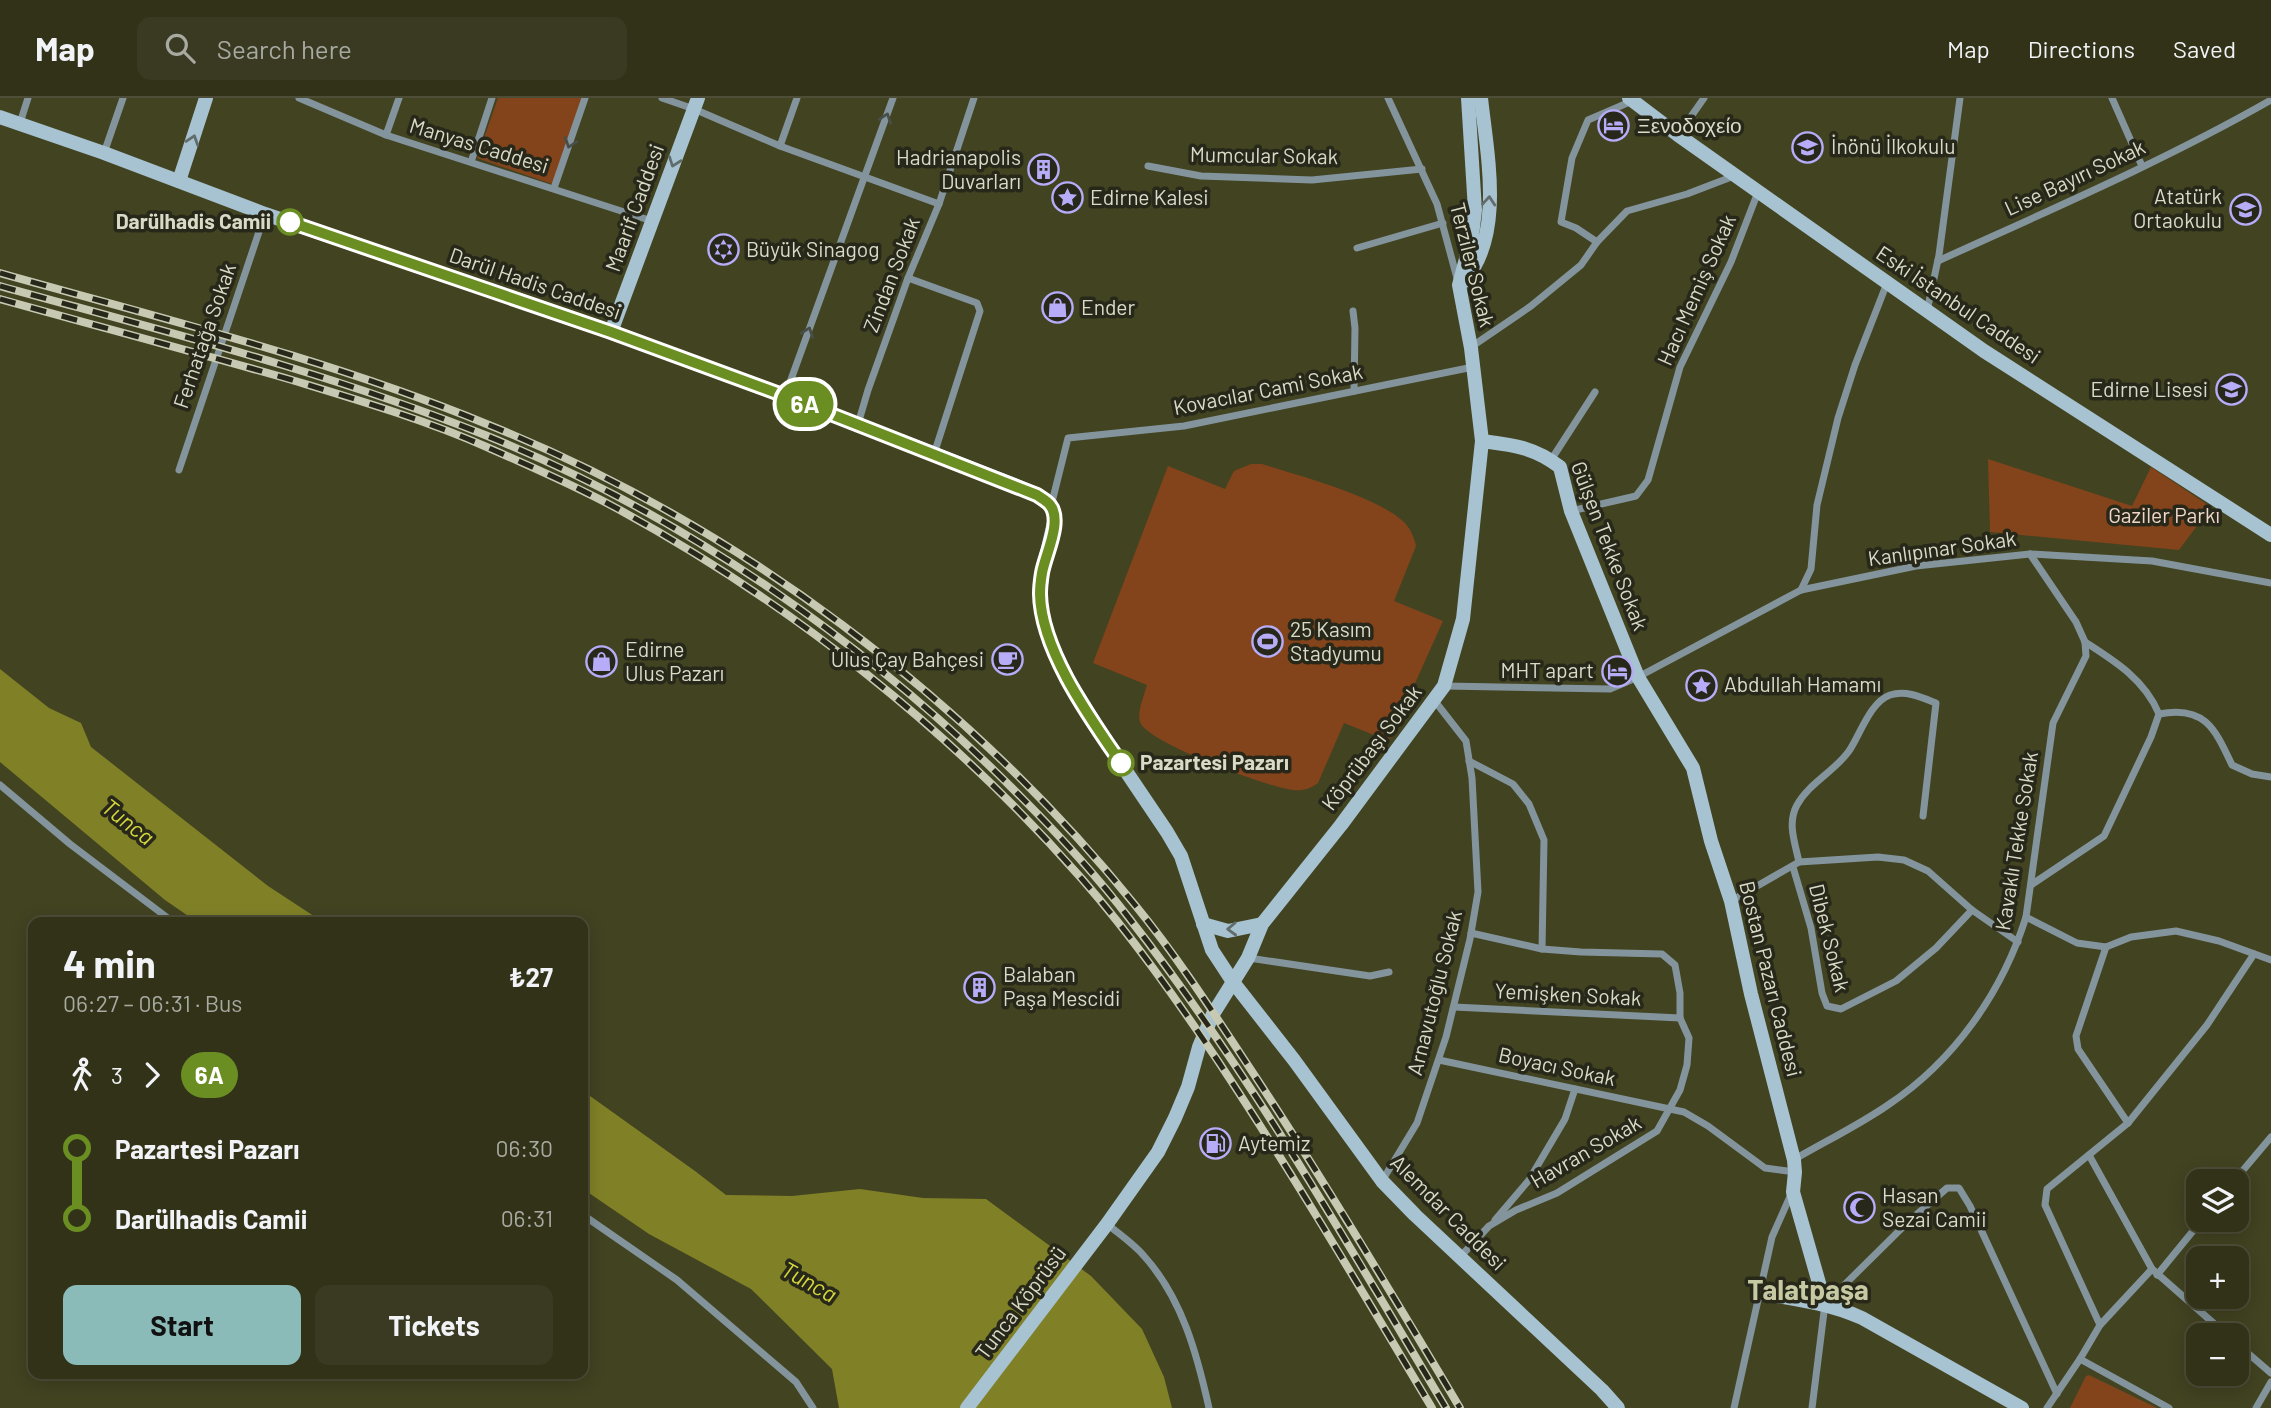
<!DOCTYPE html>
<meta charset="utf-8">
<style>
body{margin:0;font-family:Barlow,sans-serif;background:#3a3a22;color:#f1f3f6;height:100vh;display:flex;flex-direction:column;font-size:26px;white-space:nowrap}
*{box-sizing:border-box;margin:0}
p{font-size:23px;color:#a8aaa2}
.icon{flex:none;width:38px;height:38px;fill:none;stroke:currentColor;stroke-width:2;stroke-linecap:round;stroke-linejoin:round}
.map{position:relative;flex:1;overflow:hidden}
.sheet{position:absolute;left:28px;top:819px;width:560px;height:462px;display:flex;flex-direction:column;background:#323219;border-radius:14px;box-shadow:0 4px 18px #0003,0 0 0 2px #4d4d38}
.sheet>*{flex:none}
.badge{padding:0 14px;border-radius:23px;font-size:24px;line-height:46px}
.tools{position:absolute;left:2186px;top:1071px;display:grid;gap:14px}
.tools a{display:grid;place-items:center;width:63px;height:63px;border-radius:14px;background:#323219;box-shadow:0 4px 18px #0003,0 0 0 2px #4d4d38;font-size:35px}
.map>.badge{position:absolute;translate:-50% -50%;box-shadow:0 0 0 4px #fff}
.legs{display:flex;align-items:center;gap:10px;height:77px;padding:0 35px;font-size:23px}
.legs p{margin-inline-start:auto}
.overview{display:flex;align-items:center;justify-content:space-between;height:119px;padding:0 35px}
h1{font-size:38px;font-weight:700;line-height:52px}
.primary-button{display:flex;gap:14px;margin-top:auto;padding:14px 35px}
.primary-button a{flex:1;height:80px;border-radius:14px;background:#8bbbb9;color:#111;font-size:28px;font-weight:700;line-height:80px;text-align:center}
.primary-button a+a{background:#3a3a22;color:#f1f3f6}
ul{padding:0 35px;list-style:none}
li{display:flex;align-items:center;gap:24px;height:70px;font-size:26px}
li i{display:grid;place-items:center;width:10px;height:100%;margin:0 9px;background:currentColor}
li i::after{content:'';width:18px;height:18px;margin:-9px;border:5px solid;border-radius:50%;background:#323219}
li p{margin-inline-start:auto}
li:first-child i{background:linear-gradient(#0000 50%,currentColor 0)}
li:last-child i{background:linear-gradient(currentColor 50%,#0000 0)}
header{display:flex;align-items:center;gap:42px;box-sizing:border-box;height:98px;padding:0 35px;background:#323219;border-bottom:2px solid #4d4d38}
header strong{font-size:33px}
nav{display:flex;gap:38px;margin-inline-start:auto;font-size:24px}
.search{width:490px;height:63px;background:#3a3a22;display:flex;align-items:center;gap:18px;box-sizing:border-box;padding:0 24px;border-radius:14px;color:#a8aaa2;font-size:26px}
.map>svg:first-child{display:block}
.green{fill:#83441c}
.water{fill:#808127}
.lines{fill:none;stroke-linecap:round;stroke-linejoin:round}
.street{stroke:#83949c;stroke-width:7}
.secondary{stroke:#a7c2d0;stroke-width:14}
.rail-casing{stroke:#c7c9b3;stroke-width:8}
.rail{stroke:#28281a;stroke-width:5;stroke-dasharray:16;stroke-linecap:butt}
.oneway{stroke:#484e48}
.oneway2{stroke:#616d6c}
.line-1-casing{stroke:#fff;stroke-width:16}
.line-1{stroke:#6b8e23;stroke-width:10}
.stop-1-dot{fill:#fff;stroke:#6b8e23;stroke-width:3.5}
.labels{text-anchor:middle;stroke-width:7;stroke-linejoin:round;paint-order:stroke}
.poi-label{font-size:21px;fill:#d9dbc7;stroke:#28281a;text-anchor:start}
.street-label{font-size:21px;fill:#d9dbc7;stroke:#28281a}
.stop-label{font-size:21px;font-weight:bold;fill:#d9dbc7;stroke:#28281a;text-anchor:end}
.park-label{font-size:21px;fill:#efd6c8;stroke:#28281a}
.water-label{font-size:23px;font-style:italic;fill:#d5d63b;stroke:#28281a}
.district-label{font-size:28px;font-weight:bold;fill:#c7c9a2;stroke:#28281a}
</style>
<header>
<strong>Map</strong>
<div class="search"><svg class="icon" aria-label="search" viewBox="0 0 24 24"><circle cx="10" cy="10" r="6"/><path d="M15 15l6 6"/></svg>Search here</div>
<nav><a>Map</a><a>Directions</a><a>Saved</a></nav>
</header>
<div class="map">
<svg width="2271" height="1310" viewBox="0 0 2271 1310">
<rect width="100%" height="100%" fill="#424321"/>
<g class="green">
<path d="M 498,0 L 582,0 L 552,86 L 477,60 Z"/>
<path d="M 1988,361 L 2132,408 L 2151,369 L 2211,409 L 2179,452 L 1990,434 Z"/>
<path d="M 1251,366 L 1262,366 C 1300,378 1376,398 1404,424 C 1410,430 1414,439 1416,448 L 1394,503 L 1443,523 L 1389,643 L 1344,625 L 1318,685 C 1310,691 1303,693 1293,692 C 1269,690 1146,644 1140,624 C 1137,613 1144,598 1147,587 L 1093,565 L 1168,368 L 1225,391 L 1234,373 Z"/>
<path d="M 2089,1277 L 2157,1310 L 2070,1310 L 2086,1278 Z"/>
</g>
<g class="water">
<path d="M 0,571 L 49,610 L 81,625 L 91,649 L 268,788 L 323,824 L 197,824 L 165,802 L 0,664 Z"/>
<path d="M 583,993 L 695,1073 L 726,1097 L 792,1098 L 860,1091 L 923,1100 L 986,1101 L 1091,1178 L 1142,1231 L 1164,1279 L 1172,1310 L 839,1310 L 832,1271 L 751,1191 L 649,1136 L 583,1091 Z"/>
</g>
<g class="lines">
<g class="street">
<path d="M 299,0 L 386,37 L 652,123"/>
<path d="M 662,0 L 694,11 L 780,48 L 939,106"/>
<path d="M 1388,0 L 1437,106 L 1457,180"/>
<path d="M 2112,0 L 2142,68"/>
<path d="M 20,25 L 28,0"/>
<path d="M 386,37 L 399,0"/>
<path d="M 1678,37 L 1704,0"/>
<path d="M 780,48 L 797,0"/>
<path d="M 104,55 L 123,0"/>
<path d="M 471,64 L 492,0"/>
<path d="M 1148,68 L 1201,78 L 1312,82 L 1422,71"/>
<path d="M 554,90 L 585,0"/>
<path d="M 1597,144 L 1576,130 L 1561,124 L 1572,60 L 1588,22 L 1632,3"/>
<path d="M 1357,150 L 1443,125"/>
<path d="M 1938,163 C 2050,112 2164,63 2271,2"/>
<path d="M 908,180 L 977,205 L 980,213 L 934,356"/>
<path d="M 1353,213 L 1355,230 L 1354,293"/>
<path d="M 1927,213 L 1939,157 L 1960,0"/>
<path d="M 1471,249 L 1531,208 L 1581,167 L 1597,144 L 1627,113 L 1687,96 L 1734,78"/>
<path d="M 785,298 L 893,0"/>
<path d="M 858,326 L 868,292 L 908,180 L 939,106 L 974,0"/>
<path d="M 1551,362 L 1595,294"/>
<path d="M 179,372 L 265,116"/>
<path d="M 1051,408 L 1068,340 L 1184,328 L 1473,269"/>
<path d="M 1571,413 L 1636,398 L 1648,382 L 1680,269 L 1731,164 L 1758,94"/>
<path d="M 1801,492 L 1811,471 L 1817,407 L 1838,320 L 1855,267 L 1887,185"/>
<path d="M 2085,544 C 2115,563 2145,582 2159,616"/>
<path d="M 1445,588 L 1610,591 L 1638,579 L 1801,492 L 1916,468 L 2030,456 L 2152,463 L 2271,485"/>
<path d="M 2159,616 C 2205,607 2215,631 2232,667 L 2252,676 L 2271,679"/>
<path d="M 1469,663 L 1513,686 L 1529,706 L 1544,742 L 1542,851"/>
<path d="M 0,687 L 70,746 L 173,824"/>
<path d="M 1799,764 C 1795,745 1787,725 1797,707 C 1809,685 1835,673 1849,653 C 1860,637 1870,604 1890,597 C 1906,592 1921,599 1936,605 L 1923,718"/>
<path d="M 1793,769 L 1811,830 L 1822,895 L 1827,908 L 1841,911 L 1896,883 L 1936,850 L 1972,812"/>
<path d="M 2031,787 L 2104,738 L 2151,639 L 2159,616"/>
<path d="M 1731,803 L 1799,764 L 1878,759 L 1904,762 L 1928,773 L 1972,812 L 2018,844"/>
<path d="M 2026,819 L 2077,845 L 2106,849 L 2131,839 L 2176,833 L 2219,843 L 2271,862"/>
<path d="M 2106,849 L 2076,938 L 2078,951 L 2128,1025"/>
<path d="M 1249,860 L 1370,878 L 1389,874"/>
<path d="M 1454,909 L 1680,920"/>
<path d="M 1439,962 L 1684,1014 L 1708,1028 L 1765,1070 L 1795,1074"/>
<path d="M 2089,1057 L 2152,1171 L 2227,1237"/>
<path d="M 1795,1061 C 1826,1043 1859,1027 1888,1007 C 1954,963 2002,895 2026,819 L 2053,625 L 2086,558 L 2085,544 L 2076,524 L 2030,456"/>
<path d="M 1382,1083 L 1417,1025 L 1446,939 L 1470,841 L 1478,794 L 1472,680 L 1466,643 L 1434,602"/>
<path d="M 2234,1083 L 2271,1039"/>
<path d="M 583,1117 L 677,1182 L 796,1284 L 813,1310"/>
<path d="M 1495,1122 L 1529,1082 L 1565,1021 L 1575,991"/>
<path d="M 1107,1126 C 1119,1136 1134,1146 1144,1158 C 1182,1200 1197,1256 1209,1310"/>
<path d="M 1460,1159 L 1489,1128 L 1516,1112 L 1557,1095 L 1657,1033 L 1680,992 L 1687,967 L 1689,940 L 1680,920 L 1680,895 L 1675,867 L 1662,856 L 1581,854 L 1542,851 L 1471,835"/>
<path d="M 2157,1177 L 2202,1122"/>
<path d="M 2100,1227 L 2045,1107 L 2047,1091 L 2128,1025 L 2207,927 L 2254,856"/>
<path d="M 2236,1245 L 2271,1275"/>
<path d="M 2080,1261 L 2169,1310"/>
<path d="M 1734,1310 L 1772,1139 L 1792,1094"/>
<path d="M 1812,1310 L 1825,1206 L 1907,1125 L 1947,1090 L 1959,1090 L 1970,1108 L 2057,1296"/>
<path d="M 2047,1310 L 2080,1261 L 2100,1227 L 2152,1171"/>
<path d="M 2256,1310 L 2271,1284"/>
</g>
<g class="secondary">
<path d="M 1629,0 L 1678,37 L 1984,253 L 2271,437"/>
<path d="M 0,19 L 104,55 L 265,116 L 611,234 L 785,298 L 1012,386 L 1037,397 L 1051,408 L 1055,420 L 1042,476 L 1040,498 L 1043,521 L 1050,545 L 1067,580 L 1109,648 L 1167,734 L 1181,758 L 1212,852 L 1233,884 L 1294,962 L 1382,1083 L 1415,1117 L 1602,1292 L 1618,1310"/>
<path d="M 179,83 L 206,0"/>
<path d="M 1463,184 C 1505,139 1487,56 1481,0"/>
<path d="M 611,234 L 698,0"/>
<path d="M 1482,343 C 1513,347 1534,349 1560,369 L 1571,413 L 1638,579 L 1693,670 L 1711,743 L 1731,803 L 1751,896 L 1794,1062 L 1795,1074 L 1793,1094 L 1825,1206"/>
<path d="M 1203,826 L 1228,833 L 1262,826"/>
<path d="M 1759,1195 C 1795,1201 1829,1205 1862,1220 L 2022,1310"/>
<path d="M 967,1310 L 1107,1126 L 1158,1054 L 1175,1020 L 1188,989 L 1199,949 L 1213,916 L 1248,860 L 1262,826 L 1341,727 L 1444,588 L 1463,521 L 1482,343 L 1471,250 L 1459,187 L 1472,138 L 1475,112 L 1468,0"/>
</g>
<defs>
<g id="rail">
<path d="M 0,175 C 164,221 331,262 489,327 C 736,426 967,600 1135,807 C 1180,862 1218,922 1257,981 C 1328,1089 1394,1199 1460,1310"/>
<path d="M 0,188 C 163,233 328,274 485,337 C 682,416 872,548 1021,699 C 1059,737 1096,777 1129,820 C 1249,973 1346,1143 1446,1310"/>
<path d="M 0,201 C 97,228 195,254 292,282 C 358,302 426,322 489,350 C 532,369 576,388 618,411 C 792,506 951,632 1082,781 C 1132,838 1176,901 1218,963 C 1293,1076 1362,1193 1432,1310"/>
</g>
</defs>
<use href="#rail" class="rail-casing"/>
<use href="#rail" class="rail"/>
</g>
<defs><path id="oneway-chevron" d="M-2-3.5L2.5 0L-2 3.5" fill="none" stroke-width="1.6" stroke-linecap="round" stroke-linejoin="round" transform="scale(1.75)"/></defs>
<g class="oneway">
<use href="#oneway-chevron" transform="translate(886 20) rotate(-71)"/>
<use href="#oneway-chevron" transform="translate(570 45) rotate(109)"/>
<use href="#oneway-chevron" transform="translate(808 234) rotate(-70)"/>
</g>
<g class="oneway2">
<use href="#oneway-chevron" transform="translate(193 42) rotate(-72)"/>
<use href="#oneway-chevron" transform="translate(674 64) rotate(110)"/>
<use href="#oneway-chevron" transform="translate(1489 103) rotate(-85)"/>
<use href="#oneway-chevron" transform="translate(1232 831) rotate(178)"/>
</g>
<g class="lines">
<defs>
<path id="line-1" d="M 290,124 L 611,234 L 785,298 L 1037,397 C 1041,400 1047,403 1050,407 C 1063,423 1045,457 1042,475 C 1041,481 1040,489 1040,496 C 1041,552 1090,620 1121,665"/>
</defs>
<use href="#line-1" class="line-1-casing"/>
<use href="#line-1" class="line-1"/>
</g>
<defs>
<symbol id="hotel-ring" viewBox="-11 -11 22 22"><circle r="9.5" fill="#28281a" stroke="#b6acf8" stroke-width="1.5"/><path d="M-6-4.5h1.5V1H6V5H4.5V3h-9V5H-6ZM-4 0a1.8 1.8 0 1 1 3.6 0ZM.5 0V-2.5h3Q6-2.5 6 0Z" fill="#b6acf8"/></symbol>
<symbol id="school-ring" viewBox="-11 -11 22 22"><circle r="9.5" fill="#28281a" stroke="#b6acf8" stroke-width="1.5"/><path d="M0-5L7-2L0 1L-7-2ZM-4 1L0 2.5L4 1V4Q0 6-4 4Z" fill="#b6acf8"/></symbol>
<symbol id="building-ring" viewBox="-11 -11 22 22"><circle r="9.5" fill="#28281a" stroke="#b6acf8" stroke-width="1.5"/><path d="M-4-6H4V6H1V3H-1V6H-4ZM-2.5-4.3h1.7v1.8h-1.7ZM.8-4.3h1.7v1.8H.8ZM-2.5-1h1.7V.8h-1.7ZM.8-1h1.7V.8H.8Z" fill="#b6acf8"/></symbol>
<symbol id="sight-ring" viewBox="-11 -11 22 22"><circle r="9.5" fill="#28281a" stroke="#b6acf8" stroke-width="1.5"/><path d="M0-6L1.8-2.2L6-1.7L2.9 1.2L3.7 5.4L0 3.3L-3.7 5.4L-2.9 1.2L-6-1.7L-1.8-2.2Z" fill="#b6acf8"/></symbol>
<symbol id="synagogue-ring" viewBox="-11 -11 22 22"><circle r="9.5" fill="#28281a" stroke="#b6acf8" stroke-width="1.5"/><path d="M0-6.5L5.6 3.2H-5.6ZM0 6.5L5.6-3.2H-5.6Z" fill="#b6acf8"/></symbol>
<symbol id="shop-ring" viewBox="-11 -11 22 22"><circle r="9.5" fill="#28281a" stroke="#b6acf8" stroke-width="1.5"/><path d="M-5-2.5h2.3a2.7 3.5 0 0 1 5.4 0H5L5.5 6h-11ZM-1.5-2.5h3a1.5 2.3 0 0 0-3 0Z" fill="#b6acf8"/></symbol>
<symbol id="stadium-ring" viewBox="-11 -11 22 22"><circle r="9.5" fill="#28281a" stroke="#b6acf8" stroke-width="1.5"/><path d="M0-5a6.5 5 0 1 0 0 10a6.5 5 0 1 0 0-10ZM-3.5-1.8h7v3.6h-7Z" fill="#b6acf8"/></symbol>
<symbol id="cafe-ring" viewBox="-11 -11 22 22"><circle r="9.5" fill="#28281a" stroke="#b6acf8" stroke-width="1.5"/><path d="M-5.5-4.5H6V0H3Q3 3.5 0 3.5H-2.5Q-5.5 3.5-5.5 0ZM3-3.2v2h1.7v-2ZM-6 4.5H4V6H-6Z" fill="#b6acf8"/></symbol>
<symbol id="fuel-ring" viewBox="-11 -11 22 22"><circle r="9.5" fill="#28281a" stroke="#b6acf8" stroke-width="1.5"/><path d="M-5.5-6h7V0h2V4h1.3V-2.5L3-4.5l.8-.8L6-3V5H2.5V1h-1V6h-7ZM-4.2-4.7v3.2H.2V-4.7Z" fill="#b6acf8"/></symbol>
<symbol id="mosque-ring" viewBox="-11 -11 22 22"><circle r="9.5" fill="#28281a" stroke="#b6acf8" stroke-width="1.5"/><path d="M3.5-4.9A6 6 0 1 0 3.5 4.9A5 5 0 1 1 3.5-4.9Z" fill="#b6acf8"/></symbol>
</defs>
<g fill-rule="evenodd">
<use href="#hotel-ring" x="1596" y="10" width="35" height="35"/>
<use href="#school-ring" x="1790" y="32" width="35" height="35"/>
<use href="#building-ring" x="1026" y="54" width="35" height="35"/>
<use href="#sight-ring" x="1050" y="82" width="35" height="35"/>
<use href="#school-ring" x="2228" y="94" width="35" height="35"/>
<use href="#synagogue-ring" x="706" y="134" width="35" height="35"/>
<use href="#shop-ring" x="1040" y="192" width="35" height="35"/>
<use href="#school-ring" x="2214" y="274" width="35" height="35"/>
<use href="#stadium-ring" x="1250" y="526" width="35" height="35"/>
<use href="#cafe-ring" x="990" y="544" width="35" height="35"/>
<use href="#shop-ring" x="584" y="546" width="35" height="35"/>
<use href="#hotel-ring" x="1600" y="556" width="35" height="35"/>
<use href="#sight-ring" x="1684" y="570" width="35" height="35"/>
<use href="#building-ring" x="962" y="872" width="35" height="35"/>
<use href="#fuel-ring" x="1198" y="1028" width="35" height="35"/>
<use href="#mosque-ring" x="1842" y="1092" width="35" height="35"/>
</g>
<g class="stop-1-dot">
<circle cx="290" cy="124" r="12"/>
<circle cx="1121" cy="665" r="12"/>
</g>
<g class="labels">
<g class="poi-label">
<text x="1637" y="35">Ξενοδοχείο</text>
<text x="1831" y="56">İnönü İlkokulu</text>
<text x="1021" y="67" text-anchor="end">Hadrianapolis<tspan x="1021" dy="24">Duvarları</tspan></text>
<text x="2222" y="106" text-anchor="end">Atatürk<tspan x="2222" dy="24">Ortaokulu</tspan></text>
<text x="1090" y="107">Edirne Kalesi</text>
<text x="746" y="159">Büyük Sinagog</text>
<text x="1081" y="217">Ender</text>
<text x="2208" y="299" text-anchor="end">Edirne Lisesi</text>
<text x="1290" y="539">25 Kasım<tspan x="1290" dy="24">Stadyumu</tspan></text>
<text x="625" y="559">Edirne<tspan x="625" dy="24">Ulus Pazarı</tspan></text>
<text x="984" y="569" text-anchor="end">Ulus Çay Bahçesi</text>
<text x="1594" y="580" text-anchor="end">MHT apart</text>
<text x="1724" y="594">Abdullah Hamamı</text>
<text x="1003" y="884">Balaban<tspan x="1003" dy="24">Paşa Mescidi</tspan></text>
<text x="1238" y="1053">Aytemiz</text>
<text x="1882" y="1105">Hasan<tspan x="1882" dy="24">Sezai Camii</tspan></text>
</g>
<g class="street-label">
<text transform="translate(479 48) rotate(17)" y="7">Manyas Caddesi</text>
<text transform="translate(1264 58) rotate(1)" y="7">Mumcular Sokak</text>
<text transform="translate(2075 80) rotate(-25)" y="7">Lise Bayırı Sokak</text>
<text transform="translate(635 110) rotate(-70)" y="7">Maarif Caddesi</text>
<text transform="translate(1472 167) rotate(76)" y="7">Terziler Sokak</text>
<text transform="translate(892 177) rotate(-69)" y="7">Zindan Sokak</text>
<text transform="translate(535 186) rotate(19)" y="7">Darül Hadis Caddesi</text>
<text transform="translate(1697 192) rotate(-66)" y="7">Hacı Memiş Sokak</text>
<text transform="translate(1958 207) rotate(34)" y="7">Eski İstanbul Caddesi</text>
<text transform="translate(205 238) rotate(-71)" y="7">Ferhatağa Sokak</text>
<text transform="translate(1268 292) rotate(-11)" y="7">Kovacılar Cami Sokak</text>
<text transform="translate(1609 448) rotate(69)" y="7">Gülşen Tekke Sokak</text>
<text transform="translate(1942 451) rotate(-8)" y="7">Kanlıpınar Sokak</text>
<text transform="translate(1372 650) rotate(-53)" y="7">Köprübaşı Sokak</text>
<text transform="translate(2017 743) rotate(-81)" y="7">Kavaklı Tekke Sokak</text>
<text transform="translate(1829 840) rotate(76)" y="7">Dibek Sokak</text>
<text transform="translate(1770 881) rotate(76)" y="7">Bostan Pazarı Caddesi</text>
<text transform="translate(1435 895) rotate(-76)" y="7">Arnavutoğlu Sokak</text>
<text transform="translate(1568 897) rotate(3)" y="7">Yemişken Sokak</text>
<text transform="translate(1557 969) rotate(12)" y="7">Boyacı Sokak</text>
<text transform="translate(1586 1054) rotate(-30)" y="7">Havran Sokak</text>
<text transform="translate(1448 1115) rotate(45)" y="7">Alemdar Caddesi</text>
<text transform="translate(1021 1205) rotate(-53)" y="7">Tunca Köprüsü</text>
</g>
<g class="stop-label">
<text x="271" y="131">Darülhadis Camii</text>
<text x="1140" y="672" text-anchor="start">Pazartesi Pazarı</text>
</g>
<g class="park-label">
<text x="2164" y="425">Gaziler Parkı</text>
</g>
<g class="water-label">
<text transform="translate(128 724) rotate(38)" y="8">Tunca</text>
<text transform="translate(809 1184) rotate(29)" y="8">Tunca</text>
</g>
<g class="district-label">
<text x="1808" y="1202">Talatpaşa</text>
</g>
</g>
</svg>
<div class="tools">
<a><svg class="icon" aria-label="layers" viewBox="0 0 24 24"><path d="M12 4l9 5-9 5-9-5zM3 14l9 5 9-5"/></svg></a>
<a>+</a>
<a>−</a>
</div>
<b class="badge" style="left:805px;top:306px;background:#6b8e23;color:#fff">6A</b>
<section class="sheet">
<div class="overview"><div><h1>4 min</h1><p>06:27 – 06:31 · Bus</p></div><b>₺27</b></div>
<div class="legs"><svg class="icon" aria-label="walk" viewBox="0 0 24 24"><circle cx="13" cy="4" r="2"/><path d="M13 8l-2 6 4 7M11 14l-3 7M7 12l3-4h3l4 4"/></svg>3<svg class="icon" aria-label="forward" viewBox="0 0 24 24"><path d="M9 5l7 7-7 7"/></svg><b class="badge" style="background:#6b8e23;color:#fff">6A</b></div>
<ul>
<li><i style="color:#6b8e23"></i><b>Pazartesi Pazarı</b><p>06:30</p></li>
<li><i style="color:#6b8e23"></i><b>Darülhadis Camii</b><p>06:31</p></li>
</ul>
<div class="primary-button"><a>Start</a><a>Tickets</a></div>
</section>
</div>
